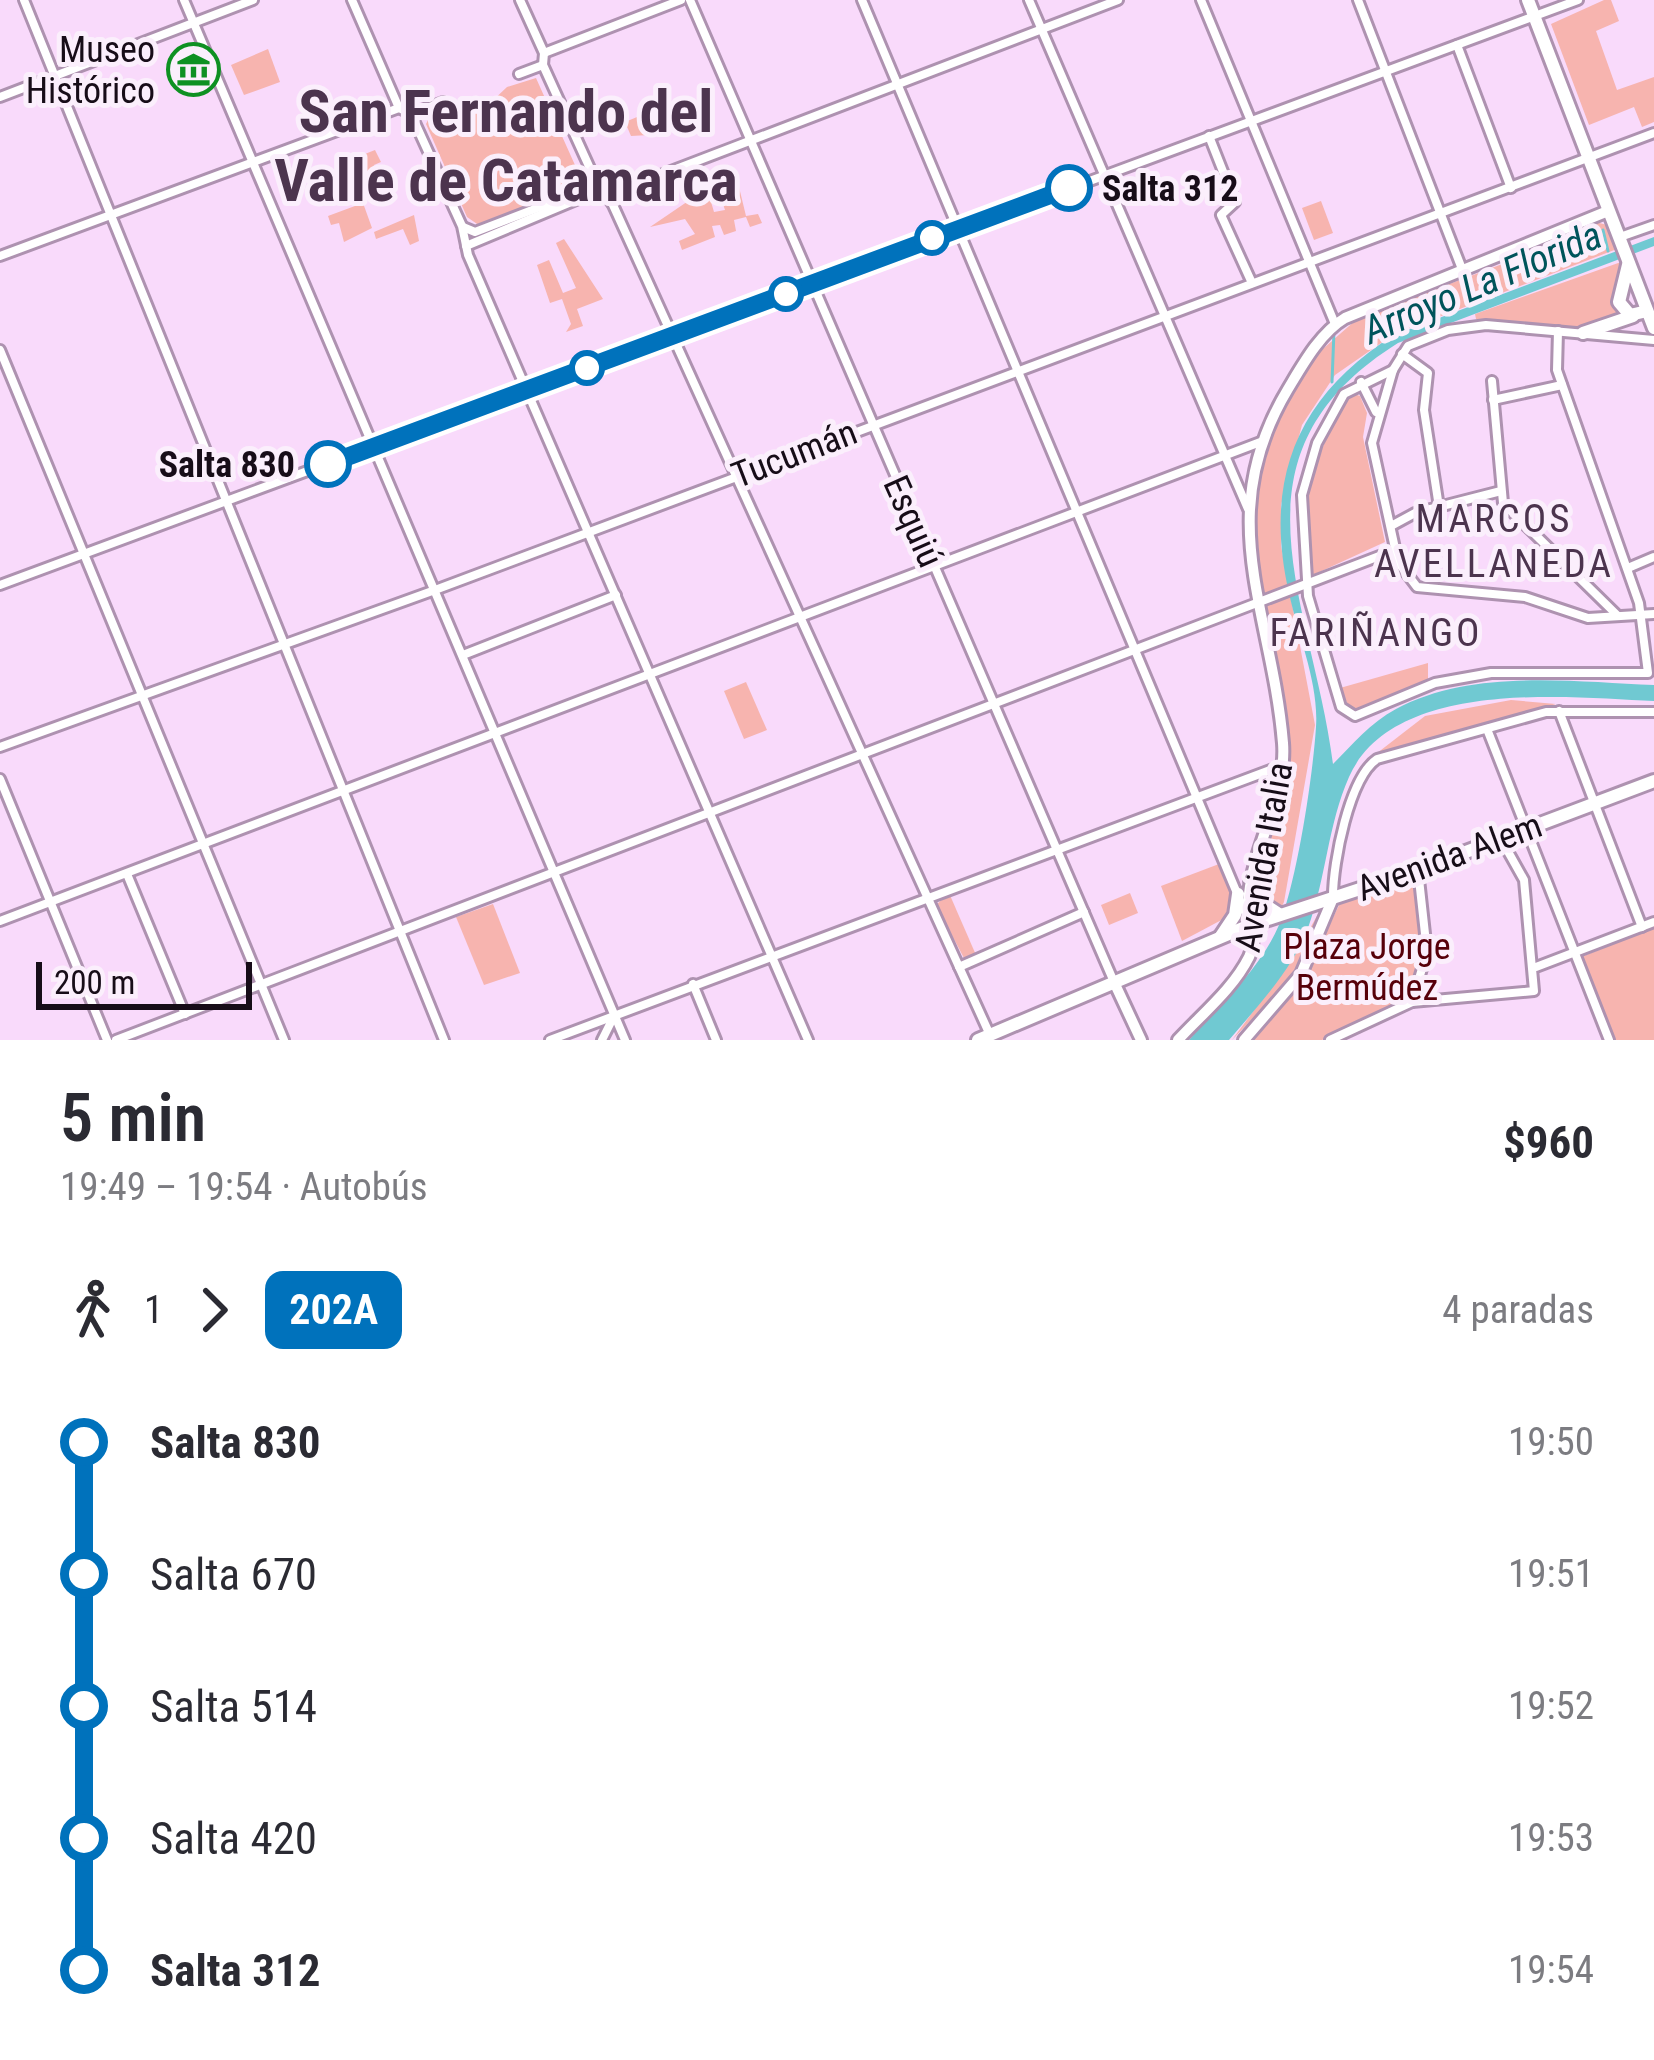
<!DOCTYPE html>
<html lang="es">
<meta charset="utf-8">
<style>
body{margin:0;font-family:"Roboto Condensed",sans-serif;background:#f2f2f3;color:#2b2b33;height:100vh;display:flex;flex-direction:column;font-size:45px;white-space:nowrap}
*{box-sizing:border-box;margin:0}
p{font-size:39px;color:#7c7c81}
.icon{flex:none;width:66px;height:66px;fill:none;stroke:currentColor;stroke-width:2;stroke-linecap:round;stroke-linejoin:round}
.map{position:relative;height:1040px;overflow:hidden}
.panel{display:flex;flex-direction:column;background:#fff;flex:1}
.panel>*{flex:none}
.badge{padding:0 24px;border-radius:18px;font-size:42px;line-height:78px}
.scale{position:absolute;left:36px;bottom:30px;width:216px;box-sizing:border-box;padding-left:12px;border:6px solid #170d18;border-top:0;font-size:33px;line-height:42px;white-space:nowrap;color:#170d18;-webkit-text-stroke:9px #fbeffc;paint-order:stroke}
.map>.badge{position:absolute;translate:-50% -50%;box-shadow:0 0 0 6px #fff}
.legs{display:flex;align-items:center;gap:18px;height:132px;padding:0 60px;font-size:39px}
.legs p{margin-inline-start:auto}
.headline{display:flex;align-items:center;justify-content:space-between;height:204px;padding:0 60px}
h1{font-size:66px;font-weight:600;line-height:90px}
ul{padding:0 60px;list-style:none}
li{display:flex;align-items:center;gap:42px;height:132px;font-size:45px}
li i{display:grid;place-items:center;width:18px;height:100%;margin:0 15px;background:currentColor}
li i::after{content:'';width:30px;height:30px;margin:-15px;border:9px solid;border-radius:50%;background:#fff}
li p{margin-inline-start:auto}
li:first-child i{background:linear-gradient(#0000 50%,currentColor 0)}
li:last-child i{background:linear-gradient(currentColor 50%,#0000 0)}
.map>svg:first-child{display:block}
.green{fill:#f7b4af}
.water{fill:#70c9d2}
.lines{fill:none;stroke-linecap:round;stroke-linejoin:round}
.stream{stroke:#70c9d2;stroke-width:3}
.street-casing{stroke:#ae92b0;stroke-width:14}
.secondary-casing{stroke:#ae92b0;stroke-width:16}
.primary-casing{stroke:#ae92b0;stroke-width:18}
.street{stroke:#fff;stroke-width:8}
.secondary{stroke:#fff;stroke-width:10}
.primary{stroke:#fff;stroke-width:12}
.line-1-casing{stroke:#fff;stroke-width:27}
.line-1{stroke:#0072bc;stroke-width:18}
.stop-1-dot{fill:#fff;stroke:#0072bc;stroke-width:6}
.labels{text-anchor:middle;stroke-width:10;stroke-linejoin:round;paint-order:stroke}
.poi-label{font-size:36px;fill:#170d18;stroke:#fbeffc;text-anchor:end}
.stop-label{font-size:36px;font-weight:bold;fill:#170d18;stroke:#fbeffc;text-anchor:start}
.street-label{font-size:36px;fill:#170d18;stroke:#fbeffc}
.park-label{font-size:36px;fill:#57000a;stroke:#fbeffc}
.water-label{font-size:39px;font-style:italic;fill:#00545b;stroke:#fbeffc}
.neighbourhood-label{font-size:39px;letter-spacing:3px;fill:#4c344e;stroke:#fbeffc}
.town-label{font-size:60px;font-weight:bold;fill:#4c344e;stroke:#fbeffc}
</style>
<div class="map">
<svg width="1654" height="1040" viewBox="0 0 1654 1040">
<rect width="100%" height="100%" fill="#f9dafb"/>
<g class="green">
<path d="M 1604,0 L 1611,0 L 1619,21 L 1596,31 L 1617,90 L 1654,77 L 1654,122 L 1642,127 L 1634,107 L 1589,125 L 1551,24 Z"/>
<path d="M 268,49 L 280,82 L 244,95 L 231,65 Z"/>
<path d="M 536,78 L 583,183 L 579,189 L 480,226 L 467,217 L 426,124 L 429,118 L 461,105 L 487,106 L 507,87 Z"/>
<path d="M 654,110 L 661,126 L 649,135 L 631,136 L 625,122 Z"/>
<path d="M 375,150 L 381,162 L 374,165 L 384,189 L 328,205 L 324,195 L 358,182 L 353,172 L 344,175 L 342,163 Z"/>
<path d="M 739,187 L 746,216 L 758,214 L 762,223 L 750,227 L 746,217 L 734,220 L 736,231 L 724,235 L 720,225 L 712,226 L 715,237 L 682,250 L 679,241 L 695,234 L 685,219 L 650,227 L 700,193 L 709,195 L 714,212 L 725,210 L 722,201 Z"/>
<path d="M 1321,201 L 1333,233 L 1314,240 L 1302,208 Z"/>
<path d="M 363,203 L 372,228 L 344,242 L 339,223 L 331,225 L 328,216 Z"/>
<path d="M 414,215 L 419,241 L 410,245 L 403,229 L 376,239 L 374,232 Z"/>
<path d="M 1596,222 L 1607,225 L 1617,249 L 1394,334 L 1335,375 L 1302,425 L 1281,505 L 1281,546 L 1315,725 L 1284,902 L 1281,908 L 1270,906 L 1259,878 L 1290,748 L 1258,575 L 1254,516 L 1265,451 L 1287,402 L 1316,355 L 1357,319 L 1563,241 Z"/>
<path d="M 564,239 L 603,299 L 577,309 L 583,326 L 566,332 L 571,324 L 562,299 L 550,303 L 537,265 L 549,260 L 563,293 L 576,288 L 556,243 Z"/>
<path d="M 1621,262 L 1626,317 L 1581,329 L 1476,319 L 1475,314 Z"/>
<path d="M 1352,393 L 1360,396 L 1367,413 L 1363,437 L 1385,542 L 1313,575 C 1294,506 1315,451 1352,393 Z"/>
<path d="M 1428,663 L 1428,680 L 1357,710 L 1349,707 L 1340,688 Z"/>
<path d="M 746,682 L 767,730 L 744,739 L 724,691 Z"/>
<path d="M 1511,700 L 1556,704 L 1372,757 L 1425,716 Z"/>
<path d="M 1219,864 L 1231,893 L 1229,916 L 1182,941 L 1161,886 Z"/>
<path d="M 1406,880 L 1416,885 L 1420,961 L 1416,984 L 1402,1005 L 1322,1040 L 1251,1040 L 1305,976 L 1341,901 Z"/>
<path d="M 949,893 L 976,955 L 965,960 L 936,905 Z"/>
<path d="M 1130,893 L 1138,913 L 1109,925 L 1101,905 Z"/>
<path d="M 493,904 L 520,973 L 484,985 L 456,917 Z"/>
<path d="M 1322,907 L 1297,972 L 1232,1040 L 1295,955 Z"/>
<path d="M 1654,928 L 1654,1040 L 1612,1040 L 1581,957 Z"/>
</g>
<path class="water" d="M 1654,237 L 1654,246 L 1398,343 C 1219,455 1312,600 1333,764 C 1353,744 1370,723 1396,709 C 1472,668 1572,682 1654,685 L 1654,701 C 1568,697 1393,678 1349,777 C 1328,824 1326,879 1308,928 C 1293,969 1257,1007 1229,1040 L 1189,1040 C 1219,1006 1261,968 1279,925 C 1297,881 1313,775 1316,727 C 1319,683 1298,636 1289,593 C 1263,480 1297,396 1394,335 Z"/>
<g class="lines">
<g class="stream">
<path d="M 1603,230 L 1608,251"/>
<path d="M 1332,382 L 1334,331"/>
</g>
<defs>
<g id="street">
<path d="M 24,0 L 444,1040"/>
<path d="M 184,0 L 625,1040"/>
<path d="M 352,0 L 399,108 L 411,114 L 462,226 L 468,255 L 808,1040"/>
<path d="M 520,0 L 544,53 L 543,65 L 593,175 L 613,205 L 990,1035"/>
<path d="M 690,0 L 1114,982"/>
<path d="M 862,0 L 1247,917"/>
<path d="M 1029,0 L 1248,509"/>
<path d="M 1201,0 L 1335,324"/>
<path d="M 1358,0 L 1462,269"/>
<path d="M 1457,45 L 1511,188"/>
<path d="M 544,53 L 681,0"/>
<path d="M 519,74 L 543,65"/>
<path d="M 0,97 L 253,0"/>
<path d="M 411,114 L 443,102"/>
<path d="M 1209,136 L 1235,202 L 1221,215 L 1252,283"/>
<path d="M 463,227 L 475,232 L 587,189 L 593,177"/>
<path d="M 1620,237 L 1654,225"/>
<path d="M 466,246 L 595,192 L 616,192 L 1118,0"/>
<path d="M 0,256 L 399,108"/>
<path d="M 1654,340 L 1486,325 L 1448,330 L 1408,346 L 1393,370 L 1372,443 L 1398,562 L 1417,587 L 1525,597 L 1588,618 L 1654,614"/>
<path d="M 0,350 L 284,1040"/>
<path d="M 1402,354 L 1428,373 L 1424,410 L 1439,507"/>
<path d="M 1393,370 L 1344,394 L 1317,443 L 1302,495 L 1308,596 L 1341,707 L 1355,716 L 1435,683 L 1491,673 L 1648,673 L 1639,603 L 1557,370 L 1558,331"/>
<path d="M 1492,381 L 1503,503 L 1617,615"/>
<path d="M 1361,382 L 1376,412"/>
<path d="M 1493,400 L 1562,385"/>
<path d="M 1391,526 L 1415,513 L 1501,491"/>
<path d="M 1628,568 L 1654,557"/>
<path d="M 0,585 L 1578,0"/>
<path d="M 463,655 L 616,595"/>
<path d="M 1559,711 L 1642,927"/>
<path d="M 1487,729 L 1609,1040"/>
<path d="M 0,747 L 435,590 L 1654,133"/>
<path d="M 0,779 L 107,1040"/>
<path d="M 127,874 L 185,1014"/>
<path d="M 1333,896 C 1333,863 1349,778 1377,759 L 1546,712 L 1654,712"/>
<path d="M 0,921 L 1263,441"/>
<path d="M 959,967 L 1084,912"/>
<path d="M 1536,967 L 1654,922"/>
<path d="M 693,984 L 716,1040"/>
<path d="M 1412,1002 L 1427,952 L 1418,870"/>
<path d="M 116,1040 L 1395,550"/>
<path d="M 550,1040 L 1281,766"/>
<path d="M 602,1040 L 614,1016"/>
<path d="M 1330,1040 L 1412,1002 L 1534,991 L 1524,880 L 1501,839"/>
</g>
<g id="secondary">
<path d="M 1114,982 L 1141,1040"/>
<path d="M 1178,1040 C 1202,1014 1233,989 1249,957 C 1258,938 1247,915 1249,894 C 1254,845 1287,793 1283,743 C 1272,611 1211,517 1288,389 C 1303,364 1320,333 1345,318 L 1608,211"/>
<path d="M 1244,1040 L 1301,974 L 1333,898"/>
</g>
<g id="primary">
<path d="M 1528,0 L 1654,328"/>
<path d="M 1628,265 L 1619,302 L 1630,315 L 1647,311"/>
<path d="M 1583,333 L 1633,316"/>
<path d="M 1251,880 L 1265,905 L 1279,914"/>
<path d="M 1221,936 L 1235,915 L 1238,894"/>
<path d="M 978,1040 L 1250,925 L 1418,870 L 1654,781"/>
</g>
</defs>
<use href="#street" class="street-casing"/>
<use href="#secondary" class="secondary-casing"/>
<use href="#primary" class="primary-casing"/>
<use href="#street" class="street"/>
<use href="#secondary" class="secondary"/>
<use href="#primary" class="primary"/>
</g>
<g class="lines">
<defs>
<path id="line-1" d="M 328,464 L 1069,188"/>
</defs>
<use href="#line-1" class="line-1-casing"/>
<use href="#line-1" class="line-1"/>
</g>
<defs>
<symbol id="museum-ring" viewBox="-11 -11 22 22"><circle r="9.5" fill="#fbeffc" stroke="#0e9122" stroke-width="1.5"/><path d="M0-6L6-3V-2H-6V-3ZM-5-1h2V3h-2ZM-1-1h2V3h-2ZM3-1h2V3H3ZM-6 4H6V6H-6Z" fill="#0e9122"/></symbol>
</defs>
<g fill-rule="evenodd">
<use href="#museum-ring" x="164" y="40" width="59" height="59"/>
</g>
<g class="stop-1-dot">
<circle cx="1069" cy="188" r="21"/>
<circle cx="932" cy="238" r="15"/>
<circle cx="786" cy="294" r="15"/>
<circle cx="587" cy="368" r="15"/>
<circle cx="328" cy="464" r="21"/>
</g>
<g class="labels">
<g class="poi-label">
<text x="155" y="62">Museo<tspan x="155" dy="41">Histórico</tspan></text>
</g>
<g class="stop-label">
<text x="1102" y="201">Salta 312</text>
<text x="295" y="477" text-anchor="end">Salta 830</text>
</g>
<g class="street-label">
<text transform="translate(794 453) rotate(-21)" y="13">Tucumán</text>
<text transform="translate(914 521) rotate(66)" y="13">Esquiú</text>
<text transform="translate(1449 856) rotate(-20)" y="13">Avenida Alem</text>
<text transform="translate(1263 857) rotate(-80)" y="13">Avenida Italia</text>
</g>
<g class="park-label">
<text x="1367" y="959">Plaza Jorge<tspan x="1367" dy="41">Bermúdez</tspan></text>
</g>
<g class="water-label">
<text transform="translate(1482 282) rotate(-23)" y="14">Arroyo La Florida</text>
</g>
<g class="neighbourhood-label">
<text x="1494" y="532">MARCOS<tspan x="1494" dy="45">AVELLANEDA</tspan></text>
<text x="1376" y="646">FARIÑANGO</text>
</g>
<g class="town-label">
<text x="506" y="132">San Fernando del<tspan x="506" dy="69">Valle de Catamarca</tspan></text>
</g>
</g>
</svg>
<div class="scale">200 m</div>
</div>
<section class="panel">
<div class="headline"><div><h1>5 min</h1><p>19:49 – 19:54 · Autobús</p></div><b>$960</b></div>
<div class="legs"><svg class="icon" aria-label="walk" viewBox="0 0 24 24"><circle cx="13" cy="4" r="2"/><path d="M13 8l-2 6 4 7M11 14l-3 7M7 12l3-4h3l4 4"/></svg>1<svg class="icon" aria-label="forward" viewBox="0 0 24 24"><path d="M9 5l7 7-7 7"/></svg><b class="badge" style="background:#0072bc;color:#fff">202A</b><p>4 paradas</p></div>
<ul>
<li><i style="color:#0072bc"></i><b>Salta 830</b><p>19:50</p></li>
<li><i style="color:#0072bc"></i><span>Salta 670</span><p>19:51</p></li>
<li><i style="color:#0072bc"></i><span>Salta 514</span><p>19:52</p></li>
<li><i style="color:#0072bc"></i><span>Salta 420</span><p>19:53</p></li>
<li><i style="color:#0072bc"></i><b>Salta 312</b><p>19:54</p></li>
</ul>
</section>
